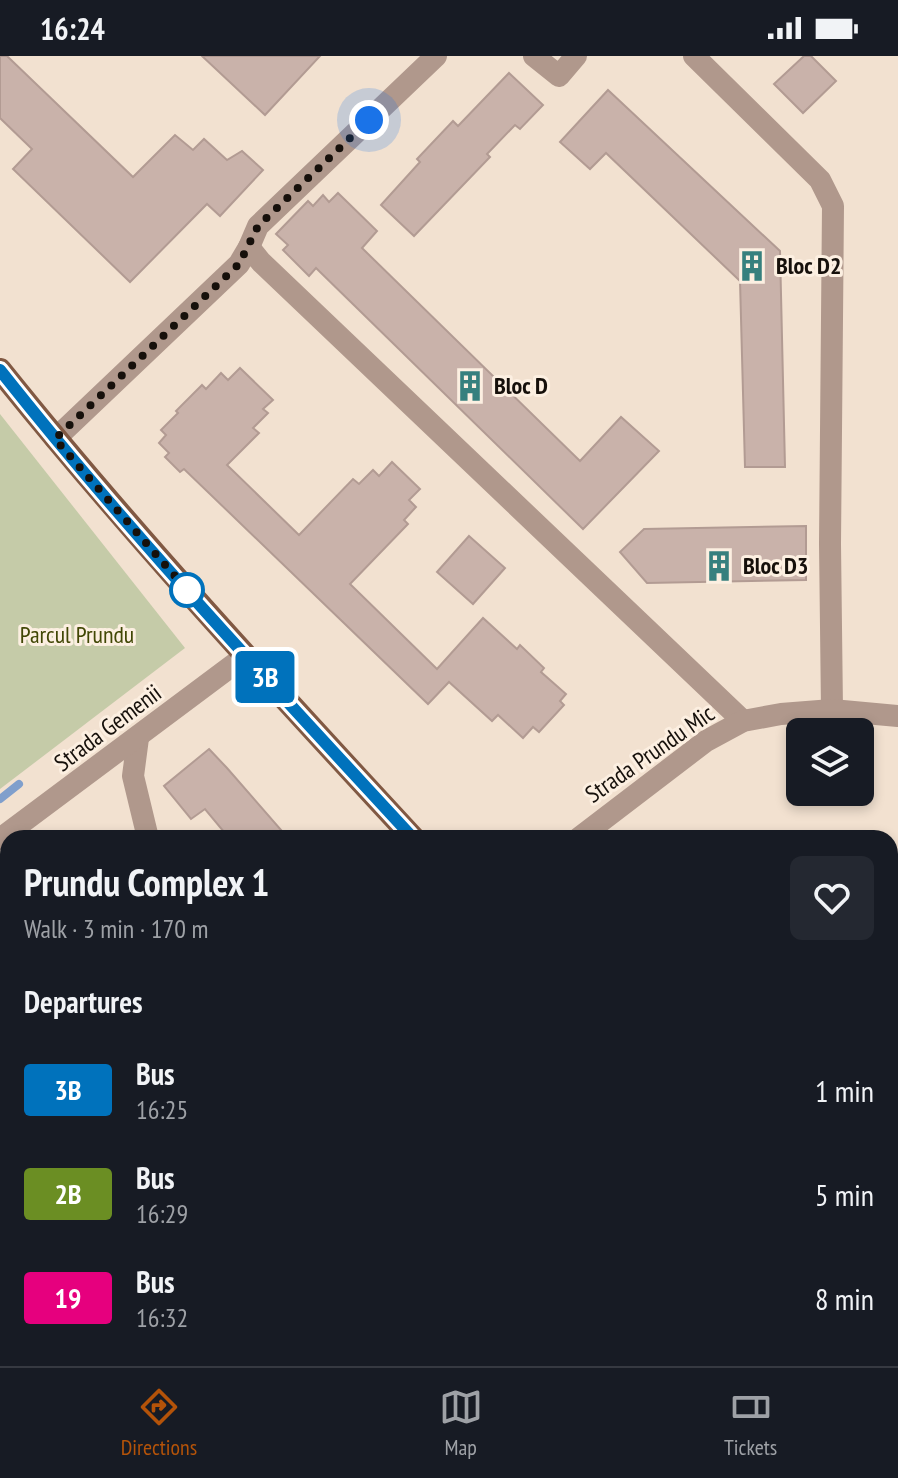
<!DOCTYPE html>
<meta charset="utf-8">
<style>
body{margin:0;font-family:"PT Sans Narrow",sans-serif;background:#242831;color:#f1f3f6;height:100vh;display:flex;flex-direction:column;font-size:30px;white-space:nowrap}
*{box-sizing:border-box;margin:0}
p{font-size:26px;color:#9ea1a6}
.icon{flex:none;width:44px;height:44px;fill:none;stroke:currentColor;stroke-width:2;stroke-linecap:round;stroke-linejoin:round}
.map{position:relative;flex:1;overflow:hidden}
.details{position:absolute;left:0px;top:774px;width:898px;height:536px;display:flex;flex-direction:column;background:#171b24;border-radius:24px 24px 0 0;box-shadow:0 4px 12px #0003}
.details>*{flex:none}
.badge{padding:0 16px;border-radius:6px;font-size:28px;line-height:52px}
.tools{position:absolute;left:786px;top:662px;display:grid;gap:16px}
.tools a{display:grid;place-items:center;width:88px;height:88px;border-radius:12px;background:#171b24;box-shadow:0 4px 12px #0003;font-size:40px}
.you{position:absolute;width:40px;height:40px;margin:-20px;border:6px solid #fff;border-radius:50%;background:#1a73e8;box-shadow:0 0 0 12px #1a73e833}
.map>.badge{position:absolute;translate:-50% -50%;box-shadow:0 0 0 4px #fff}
h2{padding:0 24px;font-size:30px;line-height:72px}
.round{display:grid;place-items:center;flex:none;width:84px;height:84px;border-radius:12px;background:#242831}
.headline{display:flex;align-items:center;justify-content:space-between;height:136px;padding:0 24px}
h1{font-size:38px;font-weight:600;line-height:60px}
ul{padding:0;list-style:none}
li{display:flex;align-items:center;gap:24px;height:104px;padding:0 24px}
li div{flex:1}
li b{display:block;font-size:30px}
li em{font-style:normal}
li .badge{min-width:88px;font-weight:700;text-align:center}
.status{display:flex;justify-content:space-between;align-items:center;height:56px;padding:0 40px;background:#171b24;direction:ltr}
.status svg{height:22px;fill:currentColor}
.dock{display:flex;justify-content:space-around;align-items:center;height:112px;border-top:2px solid #363941;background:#171b24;font-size:22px;color:#9ea1a6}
.dock a{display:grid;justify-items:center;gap:4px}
.dock .on{color:#b45309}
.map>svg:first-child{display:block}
.green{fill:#c5cba8}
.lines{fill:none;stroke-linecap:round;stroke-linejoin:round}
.stream{stroke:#809fcc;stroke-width:8}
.building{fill:#c9b2aa;stroke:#b29b93;stroke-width:2}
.minor{stroke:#b0988c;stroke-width:22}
.primary{stroke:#815943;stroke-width:24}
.rail{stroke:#3a322b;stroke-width:6;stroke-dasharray:16 8;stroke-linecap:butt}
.line-casing{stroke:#fff;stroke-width:18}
.line{stroke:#0072bc;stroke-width:12}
.walk{stroke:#16100b;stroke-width:8;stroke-dasharray:0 14.4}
.stop-dot{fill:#fff;stroke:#0072bc;stroke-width:4}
.labels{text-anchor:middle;stroke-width:6;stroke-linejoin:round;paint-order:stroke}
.poi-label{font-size:24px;font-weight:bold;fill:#16100b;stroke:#fcefe1;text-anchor:start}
.park-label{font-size:24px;fill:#414705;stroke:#fcefe1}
.street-label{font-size:24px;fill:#16100b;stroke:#fcefe1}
</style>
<div class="status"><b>16:24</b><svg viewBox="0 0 49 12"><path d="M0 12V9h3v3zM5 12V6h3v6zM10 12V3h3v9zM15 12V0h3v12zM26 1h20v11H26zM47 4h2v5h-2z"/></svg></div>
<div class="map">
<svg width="898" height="1310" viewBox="0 0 898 1310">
<rect width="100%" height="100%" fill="#f2e1d0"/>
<path class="green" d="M 0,358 L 185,592 L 0,733 Z"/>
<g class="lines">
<path class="stream" d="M 0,743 L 19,728"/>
</g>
<g class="building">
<path d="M 0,0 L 7,0 L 133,121 L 175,79 L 193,94 L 204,83 L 227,104 L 242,95 L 263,114 L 220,160 L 207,148 L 130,226 L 13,113 L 32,93 L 0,62 Z"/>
<path d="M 202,0 L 320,0 L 265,59 Z"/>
<path d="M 804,0 L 811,0 L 836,25 L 803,57 L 774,28 Z"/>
<path d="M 509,17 L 543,49 L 520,73 L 515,69 L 487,98 L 490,101 L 414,180 L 381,149 L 420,106 L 417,103 L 453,65 L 458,70 Z"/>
<path d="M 608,34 L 780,195 L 785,411 L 745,411 L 740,225 L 606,97 L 590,113 L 560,86 Z"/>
<path d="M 338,137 L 377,175 L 362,192 L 580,405 L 621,361 L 659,395 L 583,473 L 316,212 L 309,220 L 283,194 L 288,189 L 276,178 L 308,145 L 313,150 L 323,139 L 329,146 Z"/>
<path d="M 240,312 L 273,344 L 263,353 L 268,357 L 253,372 L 259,377 L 227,409 L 299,479 L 353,423 L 359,428 L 373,414 L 379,420 L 392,406 L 420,433 L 409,444 L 416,451 L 404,464 L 408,468 L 350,528 L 437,613 L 483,562 L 517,593 L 520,589 L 544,612 L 541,616 L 566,638 L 560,645 L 564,649 L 539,676 L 533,671 L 523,682 L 498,659 L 492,665 L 449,626 L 428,648 L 184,413 L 180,416 L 165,401 L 169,397 L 159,387 L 166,379 L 161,374 L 178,357 L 176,355 L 202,329 L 206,333 L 221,317 L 228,324 Z"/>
<path d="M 806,470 L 806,524 L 647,527 L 620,496 L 644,473 Z"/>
<path d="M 469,480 L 505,512 L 473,548 L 437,516 Z"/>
<path d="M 209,693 L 227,712 L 288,782 L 229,782 L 205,753 L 191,763 L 164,730 Z"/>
</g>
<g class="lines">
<g class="minor">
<path d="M 534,0 L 559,20 L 576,0"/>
<path d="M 694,0 L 820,124 L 833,150 L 830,488 L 832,654"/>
<path d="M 249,191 L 258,170 L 436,0"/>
<path d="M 55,383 L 239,208 L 249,191 L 261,206 L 743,665"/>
<path d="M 138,682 L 133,720 L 148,782"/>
<path d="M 579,782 L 706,685 L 743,665 L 781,658 L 832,654 L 898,660"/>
<path d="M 0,783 L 245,600"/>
<path d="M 0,1103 L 8,1115"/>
<path d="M 131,1302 L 134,1310"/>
</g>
<g class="primary">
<path d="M 0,314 C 130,476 272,629 413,782"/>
<path d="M 865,1302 L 872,1310"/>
</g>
<g class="rail">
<path d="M 890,877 L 898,835"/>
<path d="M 890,1236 L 898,1221"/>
<path d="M 808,1310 L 809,1302"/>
<path d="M 858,1310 L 861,1302"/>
</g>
</g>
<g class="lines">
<defs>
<path id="line" d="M 0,314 C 129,477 272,629 413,782"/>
</defs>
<use href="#line" class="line-casing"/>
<use href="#line" class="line"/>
<path class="walk" d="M 187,534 L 195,543 L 55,383 L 239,208 L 258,170 L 369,64"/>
</g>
<defs>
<symbol id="building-bare" viewBox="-9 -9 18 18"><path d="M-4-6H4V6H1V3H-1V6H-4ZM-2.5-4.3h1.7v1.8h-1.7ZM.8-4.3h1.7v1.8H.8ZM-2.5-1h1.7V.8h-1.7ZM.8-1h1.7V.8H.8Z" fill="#37807e" stroke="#fcefe1" stroke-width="2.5" paint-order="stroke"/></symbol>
</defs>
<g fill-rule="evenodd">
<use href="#building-bare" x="730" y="188" width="44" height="44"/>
<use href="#building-bare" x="448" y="308" width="44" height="44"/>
<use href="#building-bare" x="697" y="488" width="44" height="44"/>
</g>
<circle class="stop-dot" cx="187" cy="534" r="16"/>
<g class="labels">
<g class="poi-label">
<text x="776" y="218">Bloc D2</text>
<text x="494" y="338">Bloc D</text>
<text x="743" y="518">Bloc D3</text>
</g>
<g class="park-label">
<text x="77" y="587">Parcul Prundu</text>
</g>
<g class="street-label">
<text transform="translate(108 672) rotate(-37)" y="8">Strada Gemenii</text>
<text transform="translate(650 698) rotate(-35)" y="8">Strada Prundu Mic</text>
</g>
</g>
</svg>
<div class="tools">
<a><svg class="icon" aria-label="layers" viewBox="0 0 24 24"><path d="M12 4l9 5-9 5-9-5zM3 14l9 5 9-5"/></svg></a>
</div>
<div class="you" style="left:369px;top:64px"></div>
<b class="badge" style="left:265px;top:621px;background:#0072bc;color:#fff">3B</b>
<section class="details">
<div class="headline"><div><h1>Prundu Complex 1</h1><p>Walk · 3 min · 170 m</p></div><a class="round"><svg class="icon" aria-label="heart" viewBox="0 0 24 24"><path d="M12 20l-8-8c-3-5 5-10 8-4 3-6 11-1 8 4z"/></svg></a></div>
<h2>Departures</h2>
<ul>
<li><span class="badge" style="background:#0072bc;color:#fff">3B</span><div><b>Bus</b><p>16:25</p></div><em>1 min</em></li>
<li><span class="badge" style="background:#6b8e23;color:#fff">2B</span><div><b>Bus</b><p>16:29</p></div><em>5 min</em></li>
<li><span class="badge" style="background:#e6007e;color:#fff">19</span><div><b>Bus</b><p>16:32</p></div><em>8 min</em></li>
</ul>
</section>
</div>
<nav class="dock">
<a class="on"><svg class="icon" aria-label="directions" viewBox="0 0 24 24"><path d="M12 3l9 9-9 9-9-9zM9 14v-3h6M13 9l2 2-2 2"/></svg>Directions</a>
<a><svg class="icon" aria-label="map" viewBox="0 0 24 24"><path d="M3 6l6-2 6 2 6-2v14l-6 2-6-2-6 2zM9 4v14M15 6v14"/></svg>Map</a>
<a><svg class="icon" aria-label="tickets" viewBox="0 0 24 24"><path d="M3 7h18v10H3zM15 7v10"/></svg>Tickets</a>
</nav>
